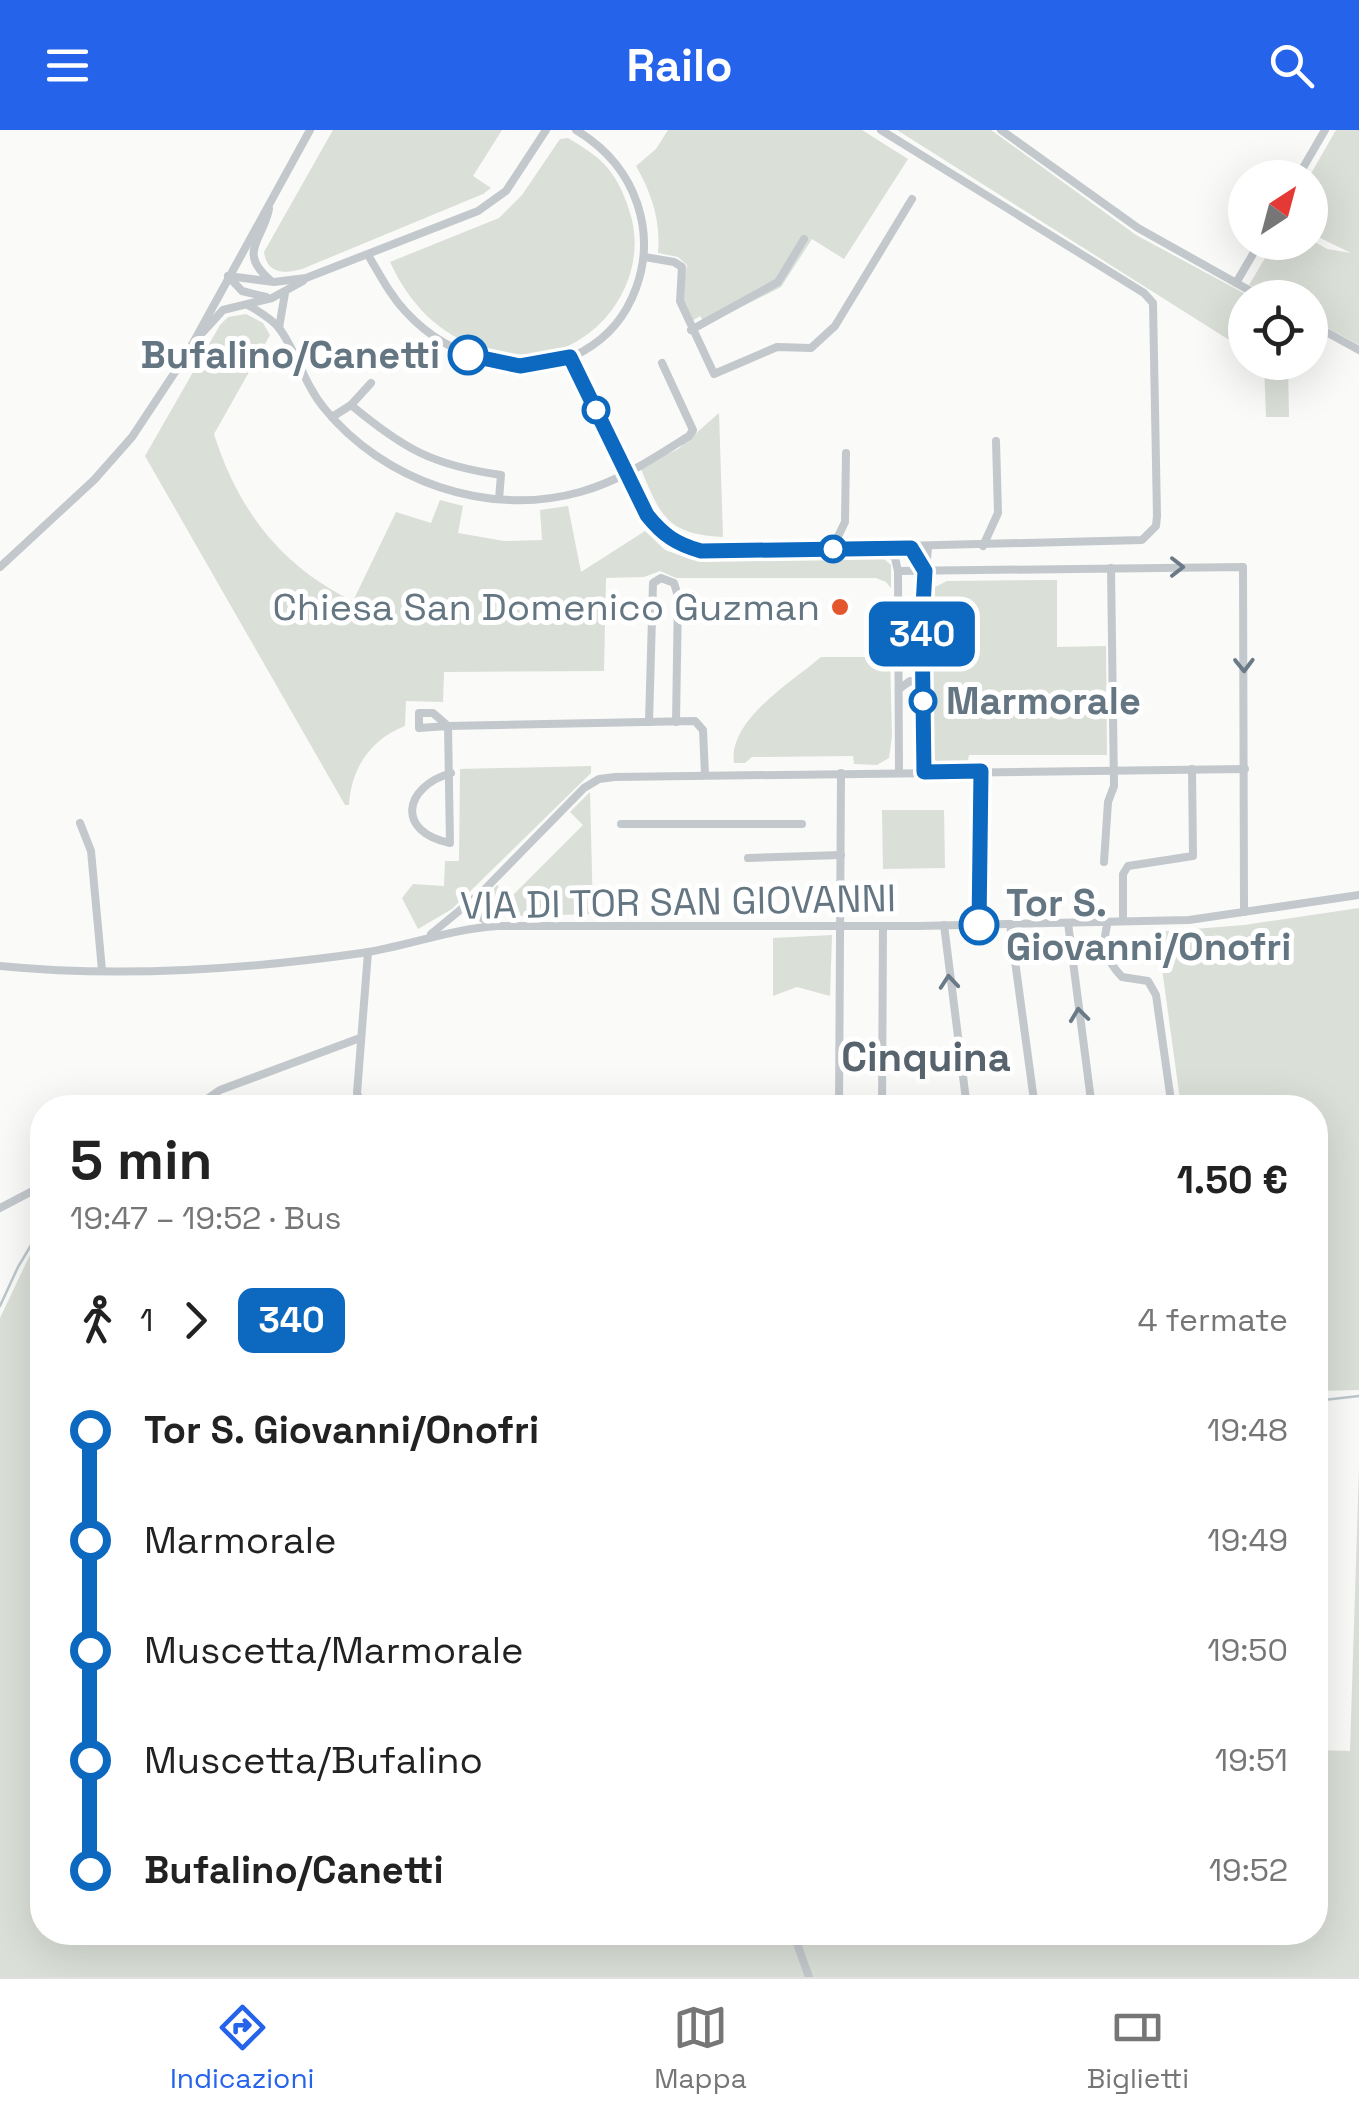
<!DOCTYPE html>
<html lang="it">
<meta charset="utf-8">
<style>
body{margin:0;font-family:"Space Grotesk",sans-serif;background:#f2f2f2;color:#222;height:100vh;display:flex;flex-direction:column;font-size:38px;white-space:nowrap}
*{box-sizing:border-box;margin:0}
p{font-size:32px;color:#767676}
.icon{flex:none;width:55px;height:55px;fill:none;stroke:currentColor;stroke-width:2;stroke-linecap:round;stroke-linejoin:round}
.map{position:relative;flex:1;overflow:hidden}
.details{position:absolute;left:30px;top:965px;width:1298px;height:850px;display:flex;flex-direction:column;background:#fff;border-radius:40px;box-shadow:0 10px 40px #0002}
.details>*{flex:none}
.badge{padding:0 20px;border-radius:15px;font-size:35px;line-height:65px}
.needle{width:65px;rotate:36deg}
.tools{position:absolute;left:1228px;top:30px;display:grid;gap:20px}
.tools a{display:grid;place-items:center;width:100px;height:100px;border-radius:50%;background:#fff;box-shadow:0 10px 40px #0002;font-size:50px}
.map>.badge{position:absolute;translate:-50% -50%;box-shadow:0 0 0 5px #fff}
.legs{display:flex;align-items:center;gap:15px;height:110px;padding:0 40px;font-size:32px}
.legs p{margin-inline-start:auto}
.overview{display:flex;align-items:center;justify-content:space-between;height:170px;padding:0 40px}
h1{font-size:55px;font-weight:700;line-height:75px}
ul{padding:0 40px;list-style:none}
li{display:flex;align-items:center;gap:35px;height:110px;font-size:38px}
li i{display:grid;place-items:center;width:15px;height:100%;margin:0 12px;background:currentColor}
li i::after{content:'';width:25px;height:25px;margin:-12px;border:8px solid;border-radius:50%;background:#fff}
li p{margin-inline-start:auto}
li:first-child i{background:linear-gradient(#0000 50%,currentColor 0)}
li:last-child i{background:linear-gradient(currentColor 50%,#0000 0)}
header{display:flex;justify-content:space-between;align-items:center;height:130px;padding:0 40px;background:#2563eb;color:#fff;font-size:45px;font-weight:700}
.dock{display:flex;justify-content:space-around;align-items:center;height:140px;border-top:2px solid #e0e0e0;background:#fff;font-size:28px;color:#767676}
.dock a{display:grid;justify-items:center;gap:5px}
.dock .selected{color:#2563eb}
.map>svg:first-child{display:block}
.green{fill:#dadfd7}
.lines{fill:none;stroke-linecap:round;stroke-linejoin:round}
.stream{stroke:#bbc7cb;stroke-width:2.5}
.minor{stroke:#c3c8cc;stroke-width:8}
.oneway{stroke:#6a7a87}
.line-1-casing{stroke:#fff;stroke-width:22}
.line-1{stroke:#0c69bf;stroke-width:15}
.stop-1-dot{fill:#fff;stroke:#0c69bf;stroke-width:5}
.poi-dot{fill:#e4572e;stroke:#fff;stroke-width:4}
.labels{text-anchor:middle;stroke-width:10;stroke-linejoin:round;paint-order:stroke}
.stop-label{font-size:38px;font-weight:bold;fill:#657683;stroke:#fff;text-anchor:start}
.poi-label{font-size:38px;fill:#657683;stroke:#fff;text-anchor:end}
.street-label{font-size:38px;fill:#657683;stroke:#fff}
.neighbourhood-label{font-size:40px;font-weight:bold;fill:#57646e;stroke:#fff}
</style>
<header><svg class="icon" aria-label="menu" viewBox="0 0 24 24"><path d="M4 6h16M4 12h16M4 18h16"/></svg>Railo<svg class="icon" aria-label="search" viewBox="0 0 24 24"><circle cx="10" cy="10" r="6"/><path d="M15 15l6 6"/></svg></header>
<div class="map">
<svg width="1359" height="1847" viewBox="0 0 1359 1847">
<rect width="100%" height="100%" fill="#fafaf8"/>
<g class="green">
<path d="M 333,0 L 502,0 L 473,46 L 491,58 L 483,64 L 302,139 C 284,144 267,144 264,122 Z"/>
<path d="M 668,0 L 862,0 L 908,29 L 844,129 L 812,109 L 781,157 L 706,195 L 700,186 L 689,193 L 680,169 L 687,135 L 678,127 L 658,123 C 661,92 652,64 636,36 L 656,19 Z"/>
<path d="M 897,0 L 991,0 L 1136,105 L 1251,167 L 1245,168 L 1245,220 Z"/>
<path d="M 1336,0 L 1359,0 L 1359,215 L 1310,188 L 1310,168 L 1272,167 L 1249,155 L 1274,113 L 1310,112 L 1310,109 L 1327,119 L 1351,123 L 1310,103 L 1309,47 Z"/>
<path d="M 568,8 C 581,16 595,24 605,35 C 619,50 627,71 632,90 C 647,154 596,223 529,225 C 513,225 498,222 483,218 C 439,206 409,173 390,132 L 499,88 L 522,65 L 560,9 Z"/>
<path d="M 246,184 L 263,193 L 270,205 L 214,304 C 238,380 281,436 353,471 L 396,382 L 431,393 L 440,370 L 463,376 L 458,403 L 504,411 L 542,410 L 540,380 L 568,376 L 581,442 L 645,401 L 665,420 L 690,429 L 883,428 L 891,435 L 891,458 L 886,452 L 876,448 L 676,448 L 660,441 L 644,447 L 606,448 L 604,541 L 444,542 L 443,572 L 406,571 L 405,596 C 371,609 351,638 349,675 L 345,675 L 145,326 L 220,195 L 228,187 Z"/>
<path d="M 1264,233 L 1288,233 L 1289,287 L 1266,287 Z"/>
<path d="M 719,283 L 723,407 C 666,404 661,386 640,337 L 678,319 Z"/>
<path d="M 1057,450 L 1057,517 L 1106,516 L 1107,625 L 969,625 L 967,635 L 937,632 L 931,625 L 930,616 L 935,457 L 947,451 Z"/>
<path d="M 821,527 L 890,527 L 892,606 L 889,628 L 877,635 L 854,634 L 853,626 L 752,627 L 745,633 L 734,633 C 728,590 792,552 821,527 Z"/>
<path d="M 591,636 L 591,643 L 452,779 L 418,799 L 402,768 L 413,754 L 444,756 L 445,731 L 459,731 L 460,639 Z"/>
<path d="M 590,662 L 593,784 L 485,787 L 480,775 L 497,755 L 510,768 L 583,695 L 570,682 Z"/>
<path d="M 882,680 L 944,680 L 945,738 L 883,739 Z"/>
<path d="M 1359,778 L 1359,1260 L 1315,1261 L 1315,978 L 1181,977 L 1157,802 L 1244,795 Z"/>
<path d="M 832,805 L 830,866 L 797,857 L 773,866 L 773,808 Z"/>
<path d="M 42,1109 L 42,1802 L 1315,1802 L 1315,1620 L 1350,1621 L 1359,1338 L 1359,1847 L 0,1847 L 0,1188 L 29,1127 Z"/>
</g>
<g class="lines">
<g class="stream">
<path d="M 0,1176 L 18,1137 L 42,1097"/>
<path d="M 1315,1271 L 1359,1266"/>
</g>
<g class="minor">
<path d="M 1001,0 L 1138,98 L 1263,168"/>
<path d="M 1297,48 L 1325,0"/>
<path d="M 269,79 C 263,110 237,122 270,150"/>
<path d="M 368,125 C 380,145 390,165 406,182 C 429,207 457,223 490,231 C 637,267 704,77 576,0"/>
<path d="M 645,127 L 674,132 L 682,137 L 680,171 L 714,244 L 777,217 L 811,218 L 835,196 L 912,69"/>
<path d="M 228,146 L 274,152 L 306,148 L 478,81 L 506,61 L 546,0"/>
<path d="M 228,146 L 242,161 L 266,167"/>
<path d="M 1236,153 L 1260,112"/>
<path d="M 248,175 C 258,181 271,188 279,198 C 297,222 304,254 324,278 C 383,351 488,388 580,362 C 620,351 654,328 689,306 L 693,300 L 662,233"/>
<path d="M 1310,193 L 1359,220"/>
<path d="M 279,198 L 285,163"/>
<path d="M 691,200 L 778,152 L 804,109"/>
<path d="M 203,202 L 223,180 L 272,168 L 303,151"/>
<path d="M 571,227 L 647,385 C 663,405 676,414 701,421 L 1142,410 L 1156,396 L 1157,386 L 1153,173 L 1144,163 L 881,0"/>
<path d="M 351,275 C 404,319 432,335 501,345 L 499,369"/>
<path d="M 332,287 L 351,275 L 371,253"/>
<path d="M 983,416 L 998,383 L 996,311"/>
<path d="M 886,418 L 895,428 L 898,441 L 899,643"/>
<path d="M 832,419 L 845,392 L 846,323"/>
<path d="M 0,437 L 94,350 L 132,307 L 187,224 L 310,0"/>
<path d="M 898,441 L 1243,437 L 1244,782"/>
<path d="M 899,559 L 910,551 L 918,553 L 923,560"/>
<path d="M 649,592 L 653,453 L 661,448 L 674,453 L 678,466 L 676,592"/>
<path d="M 924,642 L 922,494 L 928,417"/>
<path d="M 451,643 C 403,657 396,702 450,713 L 448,596 L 433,583 L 419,583 L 419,598 L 448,596 L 695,591 L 703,600 L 705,645"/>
<path d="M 80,693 L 91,721 L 102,840"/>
<path d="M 621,694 L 802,694"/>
<path d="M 748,728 L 841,725"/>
<path d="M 1104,732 L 1108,672 L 1114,656 L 1111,438"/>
<path d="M 479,766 C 471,782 479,789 495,794"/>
<path d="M 1123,791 L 1123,744 L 1128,736 L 1193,726 L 1192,639"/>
<path d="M 1108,792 C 1101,816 1105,829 1122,847 L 1148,851 L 1156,865 L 1172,978"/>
<path d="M 1068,793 L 1092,978"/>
<path d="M 1010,794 L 1035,978"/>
<path d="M 944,795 L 967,978"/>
<path d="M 979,795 L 981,641"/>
<path d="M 431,804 L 482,762 L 584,658 L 599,649 L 615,647 L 1245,639"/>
<path d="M 0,836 C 121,848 242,840 362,823 C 409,816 449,799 498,796 L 919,796 L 1189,790 L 1359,765"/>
<path d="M 194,978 L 220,960 L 360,908"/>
<path d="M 363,978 L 357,963 L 368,822"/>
<path d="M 839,978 L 841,643"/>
<path d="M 882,978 L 883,796"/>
<path d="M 0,1078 L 42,1056"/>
<path d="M 1315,1458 L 1320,1322"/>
<path d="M 793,1802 L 809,1847"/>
</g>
</g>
<defs><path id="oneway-chevron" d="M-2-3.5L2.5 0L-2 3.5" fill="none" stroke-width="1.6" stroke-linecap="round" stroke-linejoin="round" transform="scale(2.5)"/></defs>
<g class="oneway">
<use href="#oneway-chevron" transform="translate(1177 437)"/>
<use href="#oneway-chevron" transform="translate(1244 535) rotate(89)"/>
<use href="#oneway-chevron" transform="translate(949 852) rotate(-95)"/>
<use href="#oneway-chevron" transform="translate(1079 885) rotate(-97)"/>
</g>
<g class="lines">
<defs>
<path id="line-1" d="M 468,225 L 520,236 L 570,227 L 647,385 C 663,405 676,414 701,421 L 911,418 L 925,441 L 922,494 L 924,642 L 981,641 L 979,795"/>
</defs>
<use href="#line-1" class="line-1-casing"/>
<use href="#line-1" class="line-1"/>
</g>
<g class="stop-1-dot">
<circle cx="468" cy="225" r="18"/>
<circle cx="596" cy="280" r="12"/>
<circle cx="833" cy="419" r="12"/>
<circle cx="923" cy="571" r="12"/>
<circle cx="979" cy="795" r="18"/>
</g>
<circle class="poi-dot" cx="840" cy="477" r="10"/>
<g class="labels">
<g class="stop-label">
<text x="440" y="238" text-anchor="end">Bufalino/Canetti</text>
<text x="946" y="584">Marmorale</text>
<text x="1006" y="786">Tor S.<tspan x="1006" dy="44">Giovanni/Onofri</tspan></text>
</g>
<g class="poi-label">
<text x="820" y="490">Chiesa San Domenico Guzman</text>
</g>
<g class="street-label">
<text transform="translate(678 772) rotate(-1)" y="13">VIA DI TOR SAN GIOVANNI</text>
</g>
<g class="neighbourhood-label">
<text x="926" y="941">Cinquina</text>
</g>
</g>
</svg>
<div class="tools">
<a><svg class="needle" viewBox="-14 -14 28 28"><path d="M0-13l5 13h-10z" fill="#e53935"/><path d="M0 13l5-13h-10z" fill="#767676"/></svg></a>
<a><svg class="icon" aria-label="locate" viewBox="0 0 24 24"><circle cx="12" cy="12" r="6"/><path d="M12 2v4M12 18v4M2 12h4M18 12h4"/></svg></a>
</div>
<b class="badge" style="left:922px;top:504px;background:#0c69bf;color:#fff">340</b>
<section class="details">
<div class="overview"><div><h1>5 min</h1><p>19:47 – 19:52 · Bus</p></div><b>1.50 €</b></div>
<div class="legs"><svg class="icon" aria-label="walk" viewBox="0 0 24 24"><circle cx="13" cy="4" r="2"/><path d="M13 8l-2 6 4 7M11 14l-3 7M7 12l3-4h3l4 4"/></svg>1<svg class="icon" aria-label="forward" viewBox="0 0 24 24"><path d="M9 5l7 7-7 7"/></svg><b class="badge" style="background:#0c69bf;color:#fff">340</b><p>4 fermate</p></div>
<ul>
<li><i style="color:#0c69bf"></i><b>Tor S. Giovanni/Onofri</b><p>19:48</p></li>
<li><i style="color:#0c69bf"></i><span>Marmorale</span><p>19:49</p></li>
<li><i style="color:#0c69bf"></i><span>Muscetta/Marmorale</span><p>19:50</p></li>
<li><i style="color:#0c69bf"></i><span>Muscetta/Bufalino</span><p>19:51</p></li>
<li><i style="color:#0c69bf"></i><b>Bufalino/Canetti</b><p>19:52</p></li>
</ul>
</section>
</div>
<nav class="dock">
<a class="selected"><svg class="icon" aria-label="directions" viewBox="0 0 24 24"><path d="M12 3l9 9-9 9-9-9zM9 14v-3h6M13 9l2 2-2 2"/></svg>Indicazioni</a>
<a><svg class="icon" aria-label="map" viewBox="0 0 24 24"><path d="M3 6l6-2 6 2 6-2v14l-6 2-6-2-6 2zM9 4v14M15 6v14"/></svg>Mappa</a>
<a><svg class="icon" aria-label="tickets" viewBox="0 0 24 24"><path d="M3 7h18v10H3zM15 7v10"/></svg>Biglietti</a>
</nav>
